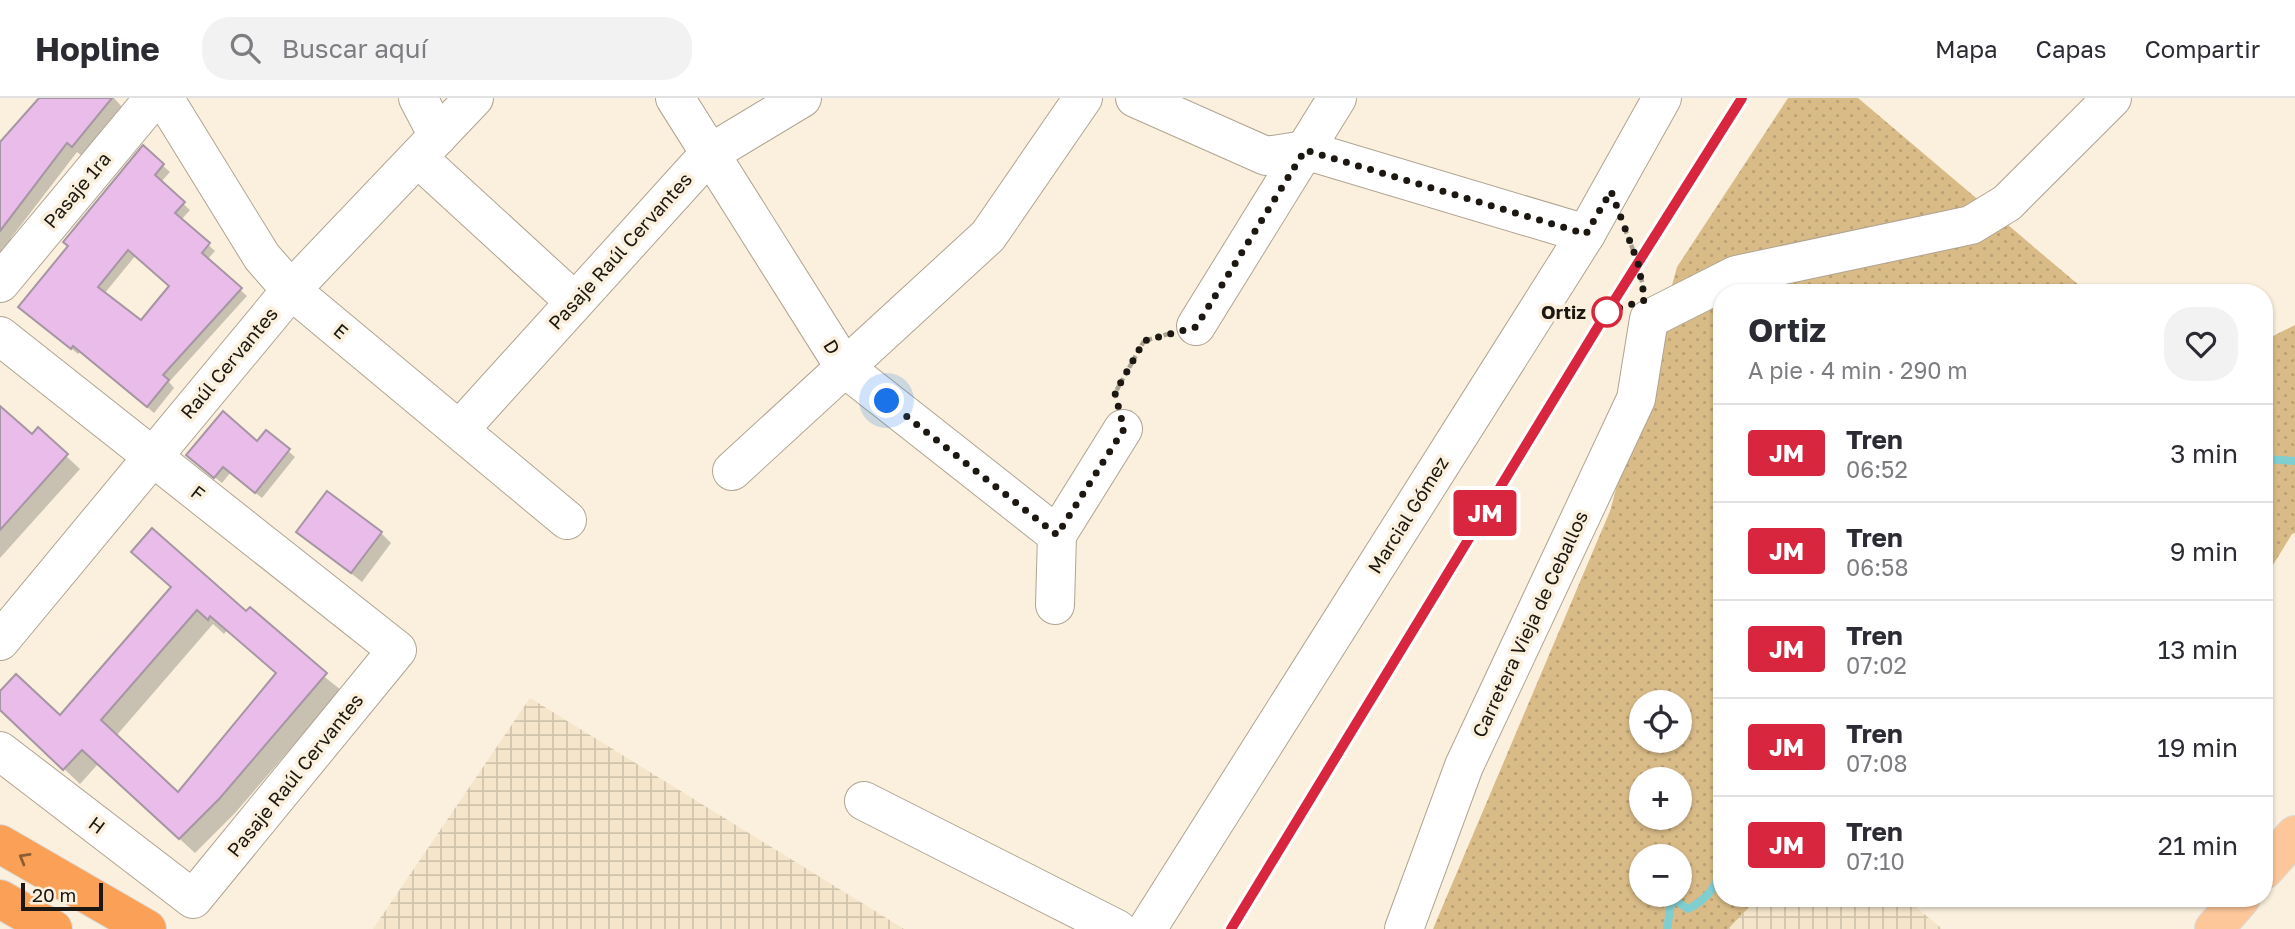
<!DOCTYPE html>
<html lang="es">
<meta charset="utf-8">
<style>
body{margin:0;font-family:"Golos Text",sans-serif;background:#f2f2f3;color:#2b2b33;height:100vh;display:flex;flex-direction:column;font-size:26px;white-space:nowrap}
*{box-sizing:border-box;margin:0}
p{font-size:23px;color:#7c7c81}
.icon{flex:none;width:38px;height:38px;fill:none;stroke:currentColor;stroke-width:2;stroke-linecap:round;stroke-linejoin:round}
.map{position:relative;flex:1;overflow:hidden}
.details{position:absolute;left:1713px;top:186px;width:560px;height:623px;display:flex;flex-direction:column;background:#fff;border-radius:28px;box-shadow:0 2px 5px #0004}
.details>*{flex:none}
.badge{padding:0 14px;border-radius:5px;font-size:24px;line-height:46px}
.tools{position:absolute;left:1629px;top:592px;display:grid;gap:14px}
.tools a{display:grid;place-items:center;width:63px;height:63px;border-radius:50%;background:#fff;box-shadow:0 2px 5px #0004;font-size:35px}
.scale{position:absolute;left:21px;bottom:18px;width:82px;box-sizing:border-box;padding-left:7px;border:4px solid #1c1811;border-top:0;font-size:19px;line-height:24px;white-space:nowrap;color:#1c1811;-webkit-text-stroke:5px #fbf0dd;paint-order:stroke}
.you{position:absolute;width:35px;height:35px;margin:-18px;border:5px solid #fff;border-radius:50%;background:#1a73e8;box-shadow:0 0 0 10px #1a73e833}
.map>.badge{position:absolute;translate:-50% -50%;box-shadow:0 0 0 4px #fff}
.round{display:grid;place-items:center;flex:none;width:74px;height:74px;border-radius:28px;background:#f2f2f3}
.head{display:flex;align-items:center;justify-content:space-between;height:119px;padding:0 35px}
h1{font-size:33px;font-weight:700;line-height:52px}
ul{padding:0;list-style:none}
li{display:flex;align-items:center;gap:21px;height:98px;padding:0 35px;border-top:2px solid #e1e1e2}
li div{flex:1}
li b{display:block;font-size:26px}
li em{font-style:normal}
li .badge{min-width:77px;font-weight:700;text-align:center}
header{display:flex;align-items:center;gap:42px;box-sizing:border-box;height:98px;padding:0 35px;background:#fff;border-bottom:2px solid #e1e1e2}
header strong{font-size:33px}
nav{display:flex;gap:38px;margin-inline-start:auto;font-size:24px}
.search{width:490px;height:63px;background:#f2f2f3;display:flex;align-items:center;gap:18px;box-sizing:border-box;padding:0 24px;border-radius:28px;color:#7c7c81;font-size:26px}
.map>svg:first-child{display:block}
.industrial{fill:url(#industrial-grid)}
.grass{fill:url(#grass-dots);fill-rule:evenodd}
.shadow{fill:#0003;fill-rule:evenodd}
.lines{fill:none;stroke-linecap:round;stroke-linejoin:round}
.stream{stroke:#7fcfd1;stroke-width:8}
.building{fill:#eabce9;stroke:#a696a5;stroke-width:2;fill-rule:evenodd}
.minor-casing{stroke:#afa492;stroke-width:40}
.major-casing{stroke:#dbdad9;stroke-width:40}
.highway-casing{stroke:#dbdad9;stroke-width:40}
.path{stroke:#a9a192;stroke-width:4.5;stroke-dasharray:5 3.5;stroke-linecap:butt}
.minor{stroke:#fff;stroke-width:38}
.major{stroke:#fdc79a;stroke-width:38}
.highway{stroke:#fba157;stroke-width:38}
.rail-casing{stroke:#7a7367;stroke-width:8}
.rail{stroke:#fbf0dd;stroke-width:5;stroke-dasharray:16;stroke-linecap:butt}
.oneway{stroke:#8c5c34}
.line-casing{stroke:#fff;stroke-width:16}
.line{stroke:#d7263d;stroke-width:10}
.walk{stroke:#1c1811;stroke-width:7;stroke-dasharray:0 12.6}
.stop-dot{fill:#fff;stroke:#d7263d;stroke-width:3.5}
.labels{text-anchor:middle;stroke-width:7;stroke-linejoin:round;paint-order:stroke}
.street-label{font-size:19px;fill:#1c1811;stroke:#fbf0dd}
.stop-label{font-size:19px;font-weight:bold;fill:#1c1811;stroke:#fbf0dd;text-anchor:end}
</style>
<header>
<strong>Hopline</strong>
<div class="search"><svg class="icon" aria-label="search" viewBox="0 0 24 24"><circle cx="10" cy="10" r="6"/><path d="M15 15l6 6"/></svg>Buscar aquí</div>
<nav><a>Mapa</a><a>Capas</a><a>Compartir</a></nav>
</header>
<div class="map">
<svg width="2295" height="831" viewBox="0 0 2295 831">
<defs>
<pattern id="industrial-grid" width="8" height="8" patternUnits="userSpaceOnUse" patternTransform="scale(1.75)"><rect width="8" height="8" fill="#f4e5cb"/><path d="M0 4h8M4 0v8" fill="none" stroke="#d1c4ad"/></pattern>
<pattern id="grass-dots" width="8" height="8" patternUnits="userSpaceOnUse" patternTransform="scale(1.75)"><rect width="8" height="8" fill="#d9bb88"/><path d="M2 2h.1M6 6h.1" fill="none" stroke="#baa074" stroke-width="1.8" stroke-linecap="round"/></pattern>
</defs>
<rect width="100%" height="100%" fill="#fbf0dd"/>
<g class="industrial">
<path d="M 530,600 L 904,831 L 373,831 Z"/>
<path d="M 1758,800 L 1905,800 L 1942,831 L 1728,831 Z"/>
</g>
<g class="grass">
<path d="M 1788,0 L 1858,0 L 2087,194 L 1722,194 L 1722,800 L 1758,800 L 1728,831 L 1433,831 L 1610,413 L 1677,169 ZM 1642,604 L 1680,604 L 1680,642 L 1642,642 ZM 1642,681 L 1680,681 L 1680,719 L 1642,719 ZM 1642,758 L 1680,758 L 1680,796 L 1642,796 Z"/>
<path d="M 2295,227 L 2295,435 L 2292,436 L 2265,480 L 2265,242 Z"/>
</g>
<g class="shadow">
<path d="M 41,0 L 114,0 L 122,9 L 82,58 L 77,54 L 11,140 L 15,143 L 0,160 L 0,46 Z"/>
<path d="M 143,50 L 170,74 L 160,85 L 190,112 L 181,122 L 215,153 L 207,162 L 247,198 L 169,284 L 174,290 L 154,315 L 81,253 L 78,256 L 27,215 L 70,148 ZM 136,157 L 171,188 L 141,224 L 104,196 Z"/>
<path d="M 0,310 L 32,339 L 38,332 L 80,371 L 0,460 Z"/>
<path d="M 266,334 L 295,359 L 262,400 L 230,375 L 222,385 L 195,364 L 258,345 Z"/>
<path d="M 299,434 L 381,435 L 391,445 L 362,484 Z"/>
<path d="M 172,490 L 246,516 L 341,592 L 235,715 L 195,755 L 98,666 L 80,686 L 0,610 L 0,596 L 60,619 ZM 213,526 L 224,536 L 227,532 L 277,576 L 178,696 L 116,638 Z"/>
</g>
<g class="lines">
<g class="stream">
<path d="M 2264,361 L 2295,363"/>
<path d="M 1667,831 L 1672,800 L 1688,811 C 1706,802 1715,790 1722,772"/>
</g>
</g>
<g class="building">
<path d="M 39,0 L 112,0 L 72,49 L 67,45 L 0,133 L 0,44 Z"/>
<path d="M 143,47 L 164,66 L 155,77 L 185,104 L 175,115 L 210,145 L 202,155 L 242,190 L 163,277 L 169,282 L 147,309 L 73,248 L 71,251 L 18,209 L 68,148 L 63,144 ZM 128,152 L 169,188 L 141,222 L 98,189 Z"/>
<path d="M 0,308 L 32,336 L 38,329 L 68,356 L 0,432 Z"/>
<path d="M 223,313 L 257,343 L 266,332 L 290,351 L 255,395 L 223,369 L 214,380 L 186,357 Z"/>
<path d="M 327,393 L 382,434 L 351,475 L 296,434 Z"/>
<path d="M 152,430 L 246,513 L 250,509 L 327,575 L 220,700 L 179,741 L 82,652 L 63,672 L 0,612 L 0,593 L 16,576 L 60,617 L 171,489 L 131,454 ZM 197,512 L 208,522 L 210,518 L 276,575 L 178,694 L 101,622 Z"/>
</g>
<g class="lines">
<defs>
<g id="minor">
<path d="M 164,0 L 262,159 L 291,192 L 567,422"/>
<path d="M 418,0 L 438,38"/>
<path d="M 675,0 L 845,270 L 1057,437"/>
<path d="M 1135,0 L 1266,58 L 1305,52 L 1586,136"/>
<path d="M 418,60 L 574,203"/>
<path d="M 0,185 L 154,0"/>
<path d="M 1196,228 L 1337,0"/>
<path d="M 0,238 L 397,552 L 193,801 L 0,653"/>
<path d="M 460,331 L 709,56 L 802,0"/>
<path d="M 732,373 L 988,138 L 1083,0"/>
<path d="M 1057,437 L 1123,331"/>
<path d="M 1055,507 L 1057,437"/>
<path d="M 0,543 L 291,192 L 474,0"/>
<path d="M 864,703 L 1117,831"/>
<path d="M 1147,831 L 1586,136 L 1662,0"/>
<path d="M 1404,831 L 1464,668 L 1636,301 L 1649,221 L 1736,177 L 1971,127 L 2007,105 L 2112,0"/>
</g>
<g id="major">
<path d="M 2264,772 L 2295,737"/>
<path d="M 2214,831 L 2241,800"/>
</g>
<g id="highway">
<path d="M 0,746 L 147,831"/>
<path d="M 0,801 L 53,831"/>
</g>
</defs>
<use href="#minor" class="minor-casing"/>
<use href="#major" class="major-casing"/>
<use href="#highway" class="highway-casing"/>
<g class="path">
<path d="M 1625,131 L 1638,165 L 1643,189"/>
<path d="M 1116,300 L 1115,295 L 1144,243 L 1168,236"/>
</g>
<use href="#minor" class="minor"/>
<use href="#major" class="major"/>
<use href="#highway" class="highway"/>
<defs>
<path id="rail" d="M 1231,831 L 1607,214 L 1742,0"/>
</defs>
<use href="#rail" class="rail-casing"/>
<use href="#rail" class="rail"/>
</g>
<defs><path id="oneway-chevron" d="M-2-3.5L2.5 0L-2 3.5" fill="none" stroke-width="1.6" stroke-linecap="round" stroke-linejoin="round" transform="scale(1.75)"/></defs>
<use class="oneway" href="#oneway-chevron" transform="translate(24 760) rotate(-150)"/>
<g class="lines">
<defs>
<path id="line" d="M 1231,831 L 1607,214 L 1742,0"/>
</defs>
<use href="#line" class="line-casing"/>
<use href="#line" class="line"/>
<path class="walk" d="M 887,303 L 1057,437 L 1124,331 L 1115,295 L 1144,243 L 1196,229 L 1305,52 L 1586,136 L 1611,93 L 1638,165 L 1645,202 L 1607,214"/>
</g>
<circle class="stop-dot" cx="1607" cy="214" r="14"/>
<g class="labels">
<g class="street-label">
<text transform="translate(77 92) rotate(-50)" y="7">Pasaje 1ra</text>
<text transform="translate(620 153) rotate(-48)" y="7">Pasaje Raúl Cervantes</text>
<text transform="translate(341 233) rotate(40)" y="7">E</text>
<text transform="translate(832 249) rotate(58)" y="7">D</text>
<text transform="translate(229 265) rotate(-50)" y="7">Raúl Cervantes</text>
<text transform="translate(198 395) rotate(38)" y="7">F</text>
<text transform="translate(1408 417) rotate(-58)" y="7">Marcial Gómez</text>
<text transform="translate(1530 526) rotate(-65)" y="7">Carretera Vieja de Ceballos</text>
<text transform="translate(295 677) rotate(-51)" y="7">Pasaje Raúl Cervantes</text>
<text transform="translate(97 727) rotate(37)" y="7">H</text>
</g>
<g class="stop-label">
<text x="1586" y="221">Ortiz</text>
</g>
</g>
</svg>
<div class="tools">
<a><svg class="icon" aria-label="locate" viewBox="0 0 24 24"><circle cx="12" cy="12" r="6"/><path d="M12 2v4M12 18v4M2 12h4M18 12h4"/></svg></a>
<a>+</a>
<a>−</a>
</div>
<div class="scale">20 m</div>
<div class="you" style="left:887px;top:303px"></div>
<b class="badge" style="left:1485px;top:415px;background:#d7263d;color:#fff">JM</b>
<section class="details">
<div class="head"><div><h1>Ortiz</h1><p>A pie · 4 min · 290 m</p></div><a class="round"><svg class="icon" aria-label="heart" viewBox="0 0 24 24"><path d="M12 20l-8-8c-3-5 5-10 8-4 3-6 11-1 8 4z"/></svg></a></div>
<ul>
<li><span class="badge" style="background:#d7263d;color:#fff">JM</span><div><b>Tren</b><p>06:52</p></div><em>3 min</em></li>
<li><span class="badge" style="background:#d7263d;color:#fff">JM</span><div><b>Tren</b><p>06:58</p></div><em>9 min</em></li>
<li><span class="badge" style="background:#d7263d;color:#fff">JM</span><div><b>Tren</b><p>07:02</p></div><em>13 min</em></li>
<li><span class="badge" style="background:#d7263d;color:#fff">JM</span><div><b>Tren</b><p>07:08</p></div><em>19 min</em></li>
<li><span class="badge" style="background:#d7263d;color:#fff">JM</span><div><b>Tren</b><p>07:10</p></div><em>21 min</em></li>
</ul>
</section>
</div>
